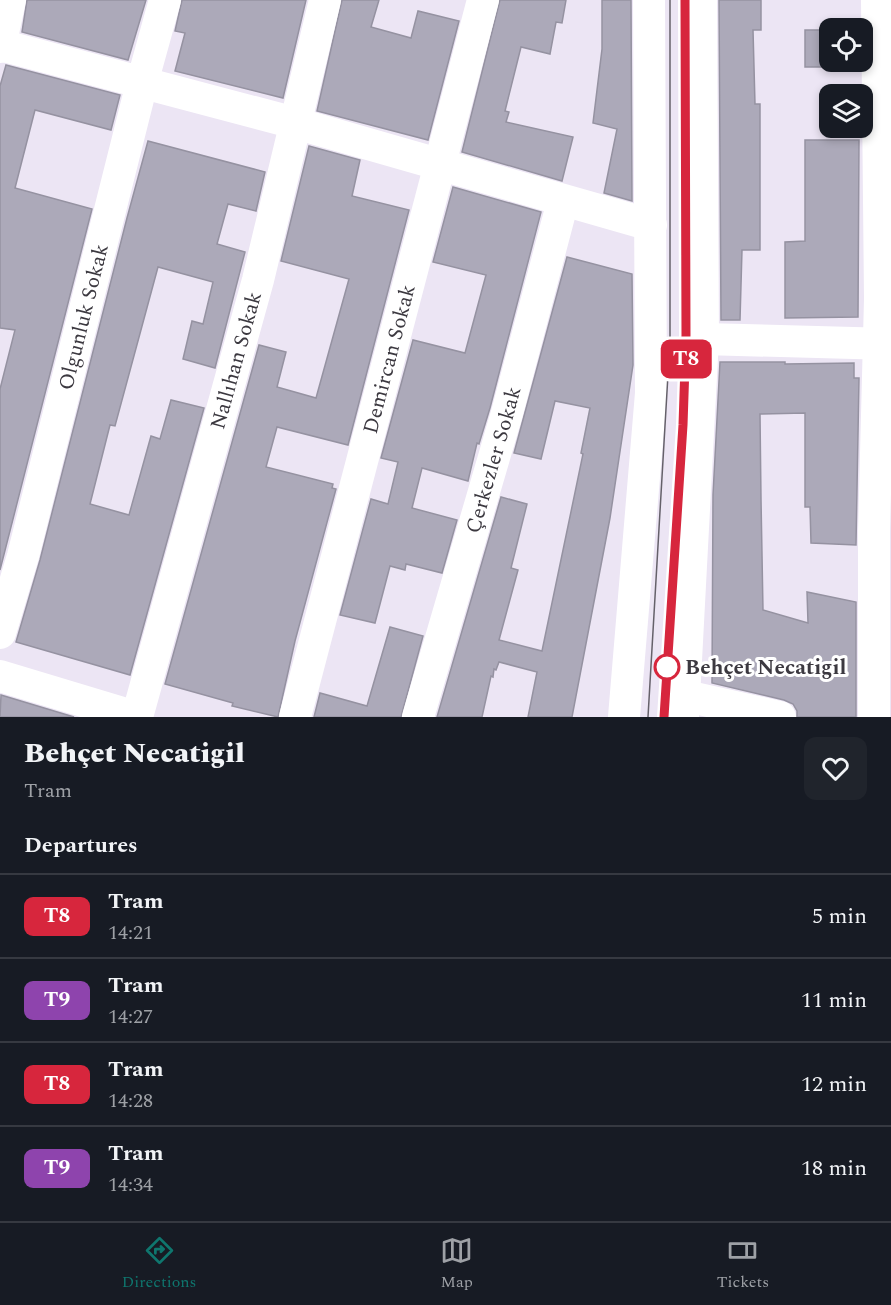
<!DOCTYPE html>
<meta charset="utf-8">
<style>
body{margin:0;font-family:Spectral,serif;background:#20242c;color:#f1f3f6;height:100vh;display:flex;flex-direction:column;font-size:22px;white-space:nowrap}
*{box-sizing:border-box;margin:0}
p{font-size:20px;color:#9ea1a6}
.icon{flex:none;width:33px;height:33px;fill:none;stroke:currentColor;stroke-width:2;stroke-linecap:round;stroke-linejoin:round}
.map{position:relative;height:717px;overflow:hidden}
.panel{display:flex;flex-direction:column;background:#171b24;flex:1}
.panel>*{flex:none}
.badge{padding:0 12px;border-radius:9px;font-size:21px;line-height:39px}
.tools{position:absolute;left:819px;top:18px;display:grid;gap:12px}
.tools a{display:grid;place-items:center;width:54px;height:54px;border-radius:12px;background:#171b24;box-shadow:0 3px 9px #0003;font-size:30px}
.map>.badge{position:absolute;translate:-50% -50%;box-shadow:0 0 0 3px #fff}
h2{padding:0 24px;font-size:22px;line-height:54px}
.round{display:grid;place-items:center;flex:none;width:63px;height:63px;border-radius:12px;background:#20242c}
.head{display:flex;align-items:center;justify-content:space-between;height:102px;padding:0 24px}
h1{font-size:28px;font-weight:800;line-height:45px}
ul{padding:0;list-style:none}
li{display:flex;align-items:center;gap:18px;height:84px;padding:0 24px;border-top:2px solid #363941}
li div{flex:1}
li b{display:block;font-size:22px}
li em{font-style:normal}
li .badge{min-width:66px;font-weight:700;text-align:center}
.tab-bar{display:flex;justify-content:space-around;align-items:center;height:84px;border-top:2px solid #363941;background:#171b24;font-size:16px;color:#9ea1a6}
.tab-bar a{display:grid;justify-items:center;gap:3px}
.tab-bar .on{color:#0f766e}
.map>svg:first-child{display:block}
.building{fill:#aca9b9;stroke:#9592a1;stroke-width:1.5}
.lines{fill:none;stroke-linecap:round;stroke-linejoin:round}
.street{stroke:#fff;stroke-width:32}
.tram{stroke:#65616a;stroke-width:1.5}
.line-casing{stroke:#fff;stroke-width:14}
.line{stroke:#d7263d;stroke-width:9}
.stop-dot{fill:#fff;stroke:#d7263d;stroke-width:3}
.labels{text-anchor:middle;stroke-width:6;stroke-linejoin:round;paint-order:stroke}
.street-label{font-size:21px;fill:#3c3940;stroke:#fff}
.stop-label{font-size:21px;font-weight:bold;fill:#3c3940;stroke:#fff;text-anchor:start}
</style>
<div class="map">
<svg width="891" height="717" viewBox="0 0 891 717">
<rect width="100%" height="100%" fill="#ece5f4"/>
<g class="building">
<path d="M 27,0 L 146,0 L 128,60 L 22,32 Z"/>
<path d="M 182,0 L 306,0 L 283,98 L 175,71 L 185,33 L 175,31 Z"/>
<path d="M 342,0 L 379,0 L 371,27 L 411,38 L 418,11 L 459,21 L 428,140 L 317,111 Z"/>
<path d="M 500,0 L 566,0 L 562,23 L 556,22 L 550,54 L 521,47 L 505,111 L 509,112 L 506,122 L 573,137 L 562,181 L 462,152 Z"/>
<path d="M 602,0 L 631,0 L 632,201 L 604,193 L 617,129 L 593,123 L 602,49 Z"/>
<path d="M 719,0 L 761,0 L 761,30 L 753,30 L 755,104 L 760,104 L 760,250 L 742,250 L 740,320 L 721,320 Z"/>
<rect x="805" y="30" width="25" height="37"/>
<path d="M 6,65 L 120,95 L 111,130 L 35,110 L 15,188 L 92,209 L 0,570 L 0,389 L 15,330 L 0,328 L 0,86 Z"/>
<path d="M 805,140 L 859,140 L 858,317 L 785,318 L 785,242 L 805,241 Z"/>
<path d="M 148,141 L 265,172 L 256,211 L 228,204 L 217,244 L 245,252 L 215,368 L 183,359 L 192,321 L 203,324 L 213,282 L 158,267 L 115,426 L 110,425 L 90,504 L 129,515 L 151,436 L 160,439 L 171,400 L 204,408 L 130,675 L 16,642 L 40,560 L 127,218 Z"/>
<path d="M 309,146 L 360,160 L 352,196 L 409,210 L 348,445 L 277,427 L 266,467 L 333,484 L 332,488 L 336,489 L 295,641 L 278,717 L 232,706 L 233,703 L 165,684 L 259,345 L 286,352 L 277,387 L 316,398 L 349,279 L 281,261 Z"/>
<path d="M 453,187 L 541,212 L 490,408 L 479,444 L 477,443 L 468,481 L 422,468 L 412,508 L 457,520 L 442,573 L 406,564 L 405,570 L 390,566 L 375,623 L 340,615 L 371,499 L 388,504 L 398,462 L 381,458 L 413,340 L 465,353 L 486,275 L 433,262 Z"/>
<path d="M 567,257 L 632,274 L 633,365 L 610,518 L 572,717 L 528,717 L 537,672 L 499,662 L 496,670 L 494,669 L 493,677 L 491,676 L 482,717 L 437,717 L 501,497 L 527,504 L 511,568 L 518,570 L 499,640 L 542,651 L 583,454 L 581,453 L 590,408 L 555,401 L 541,459 L 514,453 Z"/>
<path d="M 720,362 L 785,362 L 785,364 L 854,363 L 854,378 L 859,378 L 856,545 L 811,543 L 810,507 L 805,507 L 805,413 L 760,414 L 761,499 L 763,610 L 808,623 L 807,592 L 856,602 L 856,717 L 797,717 L 797,711 L 793,704 L 784,700 L 712,683 L 713,495 Z"/>
<path d="M 390,627 L 423,636 L 401,717 L 314,717 L 320,693 L 367,706 Z"/>
<path d="M 1,695 L 74,717 L 0,717 Z"/>
</g>
<g class="lines">
<g class="street">
<path d="M 0,45 L 295,123 L 651,225"/>
<path d="M 0,47 L 10,0"/>
<path d="M 703,339 L 891,344"/>
<path id="s1" d="M 0,633 L 23,556 L 142,83 L 165,0"/>
<path d="M 0,676 L 136,717"/>
<path d="M 686,696 L 780,717"/>
<path id="s2" d="M 137,717 L 258,280 L 325,0"/>
<path id="s3" d="M 295,717 L 483,0"/>
<path id="s4" d="M 418,717 L 507,413 L 563,201"/>
<path d="M 624,717 L 651,393 L 649,0"/>
<path d="M 683,717 L 703,339 L 701,0"/>
<path d="M 874,717 L 874,532 L 880,299 L 877,0"/>
</g>
<g class="tram">
<path d="M 648,717 L 670,340 L 670,0"/>
<path d="M 664,717 L 683,425 L 686,335 L 685,0"/>
</g>
</g>
<g class="lines">
<defs>
<path id="line" d="M 664,717 L 683,425 L 686,335 L 685,0"/>
</defs>
<use href="#line" class="line-casing"/>
<use href="#line" class="line"/>
</g>
<circle class="stop-dot" cx="667" cy="667" r="12"/>
<g class="labels">
<g class="street-label">
<text dy="7" stroke="none"><textPath href="#s1" startOffset="327">Olgunluk Sokak</textPath></text>
<text dy="7" stroke="none"><textPath href="#s3" startOffset="370">Demircan Sokak</textPath></text>
<text dy="7" stroke="none"><textPath href="#s2" startOffset="370">Nallıhan Sokak</textPath></text>
<text dy="7" stroke="none"><textPath href="#s4" startOffset="268">Çerkezler Sokak</textPath></text>
</g>
<g class="stop-label">
<text x="685" y="674">Behçet Necatigil</text>
</g>
</g>
</svg>
<div class="tools">
<a><svg class="icon" aria-label="locate" viewBox="0 0 24 24"><circle cx="12" cy="12" r="6"/><path d="M12 2v4M12 18v4M2 12h4M18 12h4"/></svg></a>
<a><svg class="icon" aria-label="layers" viewBox="0 0 24 24"><path d="M12 4l9 5-9 5-9-5zM3 14l9 5 9-5"/></svg></a>
</div>
<b class="badge" style="left:686px;top:359px;background:#d7263d;color:#fff">T8</b>
</div>
<section class="panel">
<div class="head"><div><h1>Behçet Necatigil</h1><p>Tram</p></div><a class="round"><svg class="icon" aria-label="heart" viewBox="0 0 24 24"><path d="M12 20l-8-8c-3-5 5-10 8-4 3-6 11-1 8 4z"/></svg></a></div>
<h2>Departures</h2>
<ul>
<li><span class="badge" style="background:#d7263d;color:#fff">T8</span><div><b>Tram</b><p>14:21</p></div><em>5 min</em></li>
<li><span class="badge" style="background:#8e44ad;color:#fff">T9</span><div><b>Tram</b><p>14:27</p></div><em>11 min</em></li>
<li><span class="badge" style="background:#d7263d;color:#fff">T8</span><div><b>Tram</b><p>14:28</p></div><em>12 min</em></li>
<li><span class="badge" style="background:#8e44ad;color:#fff">T9</span><div><b>Tram</b><p>14:34</p></div><em>18 min</em></li>
</ul>
</section>
<nav class="tab-bar">
<a class="on"><svg class="icon" aria-label="directions" viewBox="0 0 24 24"><path d="M12 3l9 9-9 9-9-9zM9 14v-3h6M13 9l2 2-2 2"/></svg>Directions</a>
<a><svg class="icon" aria-label="map" viewBox="0 0 24 24"><path d="M3 6l6-2 6 2 6-2v14l-6 2-6-2-6 2zM9 4v14M15 6v14"/></svg>Map</a>
<a><svg class="icon" aria-label="tickets" viewBox="0 0 24 24"><path d="M3 7h18v10H3zM15 7v10"/></svg>Tickets</a>
</nav>
